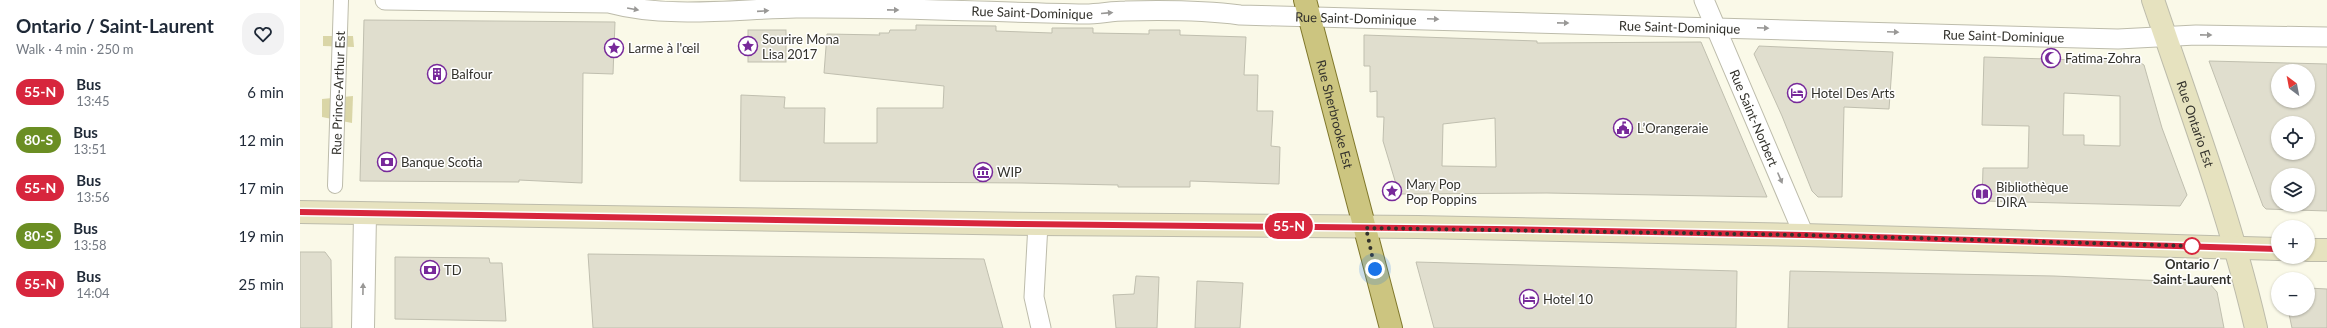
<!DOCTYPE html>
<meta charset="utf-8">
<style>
body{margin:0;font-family:Lato,sans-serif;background:#f2f2f3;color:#1f2937;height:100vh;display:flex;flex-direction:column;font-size:15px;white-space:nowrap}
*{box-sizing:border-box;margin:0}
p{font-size:13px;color:#747a83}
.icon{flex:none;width:22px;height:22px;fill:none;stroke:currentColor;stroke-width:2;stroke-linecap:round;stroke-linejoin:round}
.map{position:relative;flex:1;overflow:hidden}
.sheet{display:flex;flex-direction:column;background:#fff;width:300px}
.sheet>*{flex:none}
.badge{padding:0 8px;border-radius:13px;font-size:14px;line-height:26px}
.needle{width:26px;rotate:328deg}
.controls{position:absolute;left:1971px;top:64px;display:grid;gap:8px}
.controls a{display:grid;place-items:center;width:44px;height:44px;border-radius:50%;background:#fff;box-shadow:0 1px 3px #0004;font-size:20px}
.you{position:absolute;width:20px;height:20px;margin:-10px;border:3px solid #fff;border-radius:50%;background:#1a73e8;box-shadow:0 0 0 6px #1a73e833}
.map>.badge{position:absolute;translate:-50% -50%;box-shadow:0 0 0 2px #fff}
.round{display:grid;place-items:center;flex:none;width:42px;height:42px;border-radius:16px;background:#f2f2f3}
.overview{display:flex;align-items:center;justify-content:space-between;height:68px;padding:0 16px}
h1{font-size:19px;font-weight:700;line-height:30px}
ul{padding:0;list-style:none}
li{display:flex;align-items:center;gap:12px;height:48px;padding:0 16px}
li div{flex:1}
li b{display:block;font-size:15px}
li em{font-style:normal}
li .badge{min-width:44px;font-weight:700;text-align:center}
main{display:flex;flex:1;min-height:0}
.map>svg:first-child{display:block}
.green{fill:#dad6a7}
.building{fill:#e0dece;stroke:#c0bfaf;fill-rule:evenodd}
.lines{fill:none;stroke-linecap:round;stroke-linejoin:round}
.pedestrian-casing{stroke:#bdbcab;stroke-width:16}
.minor-casing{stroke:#bdbcab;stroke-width:21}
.tertiary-casing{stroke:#bdbcab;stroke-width:24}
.secondary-casing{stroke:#bdbcab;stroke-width:24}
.primary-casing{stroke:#80782b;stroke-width:24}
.pedestrian{stroke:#fff;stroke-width:14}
.minor{stroke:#fff;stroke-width:19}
.tertiary{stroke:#fff;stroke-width:22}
.secondary{stroke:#e6e2bf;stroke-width:22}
.primary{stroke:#ccc580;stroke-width:22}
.oneway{fill:#999896}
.line-casing{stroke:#fff;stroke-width:9}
.line{stroke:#d7263d;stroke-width:6}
.walk{stroke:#33322c;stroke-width:4;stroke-dasharray:0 7.2}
.stop-dot{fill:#fff;stroke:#d7263d;stroke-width:2}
.labels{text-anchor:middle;stroke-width:3;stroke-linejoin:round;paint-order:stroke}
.street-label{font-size:13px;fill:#33322c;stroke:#fff}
.poi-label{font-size:13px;fill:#33322c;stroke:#fff;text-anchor:start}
.stop-label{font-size:13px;font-weight:bold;fill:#33322c;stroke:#fff}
</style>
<main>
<section class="sheet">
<div class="overview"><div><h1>Ontario / Saint-Laurent</h1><p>Walk · 4 min · 250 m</p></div><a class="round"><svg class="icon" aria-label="heart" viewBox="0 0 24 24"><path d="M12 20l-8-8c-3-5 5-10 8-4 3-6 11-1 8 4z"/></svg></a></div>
<ul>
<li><span class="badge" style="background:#d7263d;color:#fff">55-N</span><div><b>Bus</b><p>13:45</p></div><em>6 min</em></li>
<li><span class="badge" style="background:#6b8e23;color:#fff">80-S</span><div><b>Bus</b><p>13:51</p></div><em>12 min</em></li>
<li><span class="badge" style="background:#d7263d;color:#fff">55-N</span><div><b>Bus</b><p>13:56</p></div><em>17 min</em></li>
<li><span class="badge" style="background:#6b8e23;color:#fff">80-S</span><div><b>Bus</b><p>13:58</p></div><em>19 min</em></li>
<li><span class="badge" style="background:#d7263d;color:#fff">55-N</span><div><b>Bus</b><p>14:04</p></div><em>25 min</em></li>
</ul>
</section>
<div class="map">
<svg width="2027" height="328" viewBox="0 0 2027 328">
<rect width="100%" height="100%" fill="#faf9e8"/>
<g class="green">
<path d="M 23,36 L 53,36 L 54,47 L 23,46 Z"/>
<path d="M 53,96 L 52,123 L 22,117 L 22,99 Z"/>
</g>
<g class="building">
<path d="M 64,20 L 315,22 L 313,74 L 283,73 L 282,183 L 219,180 L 219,182 L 60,181 Z"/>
<path d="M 616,25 L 696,26 L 696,31 L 752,33 L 752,28 L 793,28 L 793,33 L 849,34 L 849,30 L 880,30 L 880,35 L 946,37 L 944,75 L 958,75 L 957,111 L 973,111 L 971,146 L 980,147 L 979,184 L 890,181 L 890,187 L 818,187 L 818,185 L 722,183 L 440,181 L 441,95 L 485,97 L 484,108 L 525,108 L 524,143 L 577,143 L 577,108 L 643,108 L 644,86 L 524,73 L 527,34 L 580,35 L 579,33 L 589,33 L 590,30 L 616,30 Z"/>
<rect x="448" y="30" width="38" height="32"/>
<path d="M 1064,35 L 1237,41 L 1237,43 L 1401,42 L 1467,197 L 1247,193 L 1099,194 L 1083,141 L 1084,117 L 1077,117 L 1077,91 L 1070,92 L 1070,66 L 1064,66 ZM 1195,118 L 1196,167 L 1142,166 L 1143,124 Z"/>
<path d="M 1459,46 L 1593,52 L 1589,109 L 1544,107 L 1542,197 L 1518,197 L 1512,191 L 1482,116 L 1454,54 Z"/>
<path d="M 1684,57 L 1839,62 L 1844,65 L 1862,128 L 1887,195 L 1880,206 L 1682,201 L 1683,168 L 1728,168 L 1729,126 L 1682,125 ZM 1764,93 L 1820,96 L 1820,146 L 1784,145 L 1784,135 L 1763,135 Z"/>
<path d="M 1909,61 L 2027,64 L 2027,211 L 1966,209 L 1963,206 ZM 1978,71 L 2008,71 L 2008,101 L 1978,101 ZM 1978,123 L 2008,123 L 2008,153 L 1978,153 ZM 1978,175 L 2008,175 L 2008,205 L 1978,205 Z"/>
<path d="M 0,252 L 25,252 L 31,260 L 32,328 L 0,328 Z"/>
<path d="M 288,254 L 684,259 L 703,328 L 293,328 Z"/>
<path d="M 95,257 L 189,258 L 190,263 L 202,263 L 206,321 L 95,319 Z"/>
<path d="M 1116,262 L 1437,271 L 1436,328 L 1134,328 Z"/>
<path d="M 1490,271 L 1754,276 L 1909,283 L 1917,292 L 1924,328 L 1488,328 Z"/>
<path d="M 836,276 L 859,277 L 857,328 L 816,328 L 813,295 L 834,294 Z"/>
<path d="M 897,281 L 943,283 L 940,328 L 895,328 Z"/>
<path d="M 2008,288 L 2027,289 L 2027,328 L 1992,328 L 1988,309 L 2008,309 Z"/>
</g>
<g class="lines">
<defs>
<g id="pedestrian">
<path id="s1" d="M 35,186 L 41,0"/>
</g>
<g id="minor">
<path id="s2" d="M 85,0 L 309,3 C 369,19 435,9 496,8 C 592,7 689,12 785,14 C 799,14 812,11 825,11 C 863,10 902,10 940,15 L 1818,39 L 1896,35 L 2027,37"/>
<path id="s3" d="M 1404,0 L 1504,235"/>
<path d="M 738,224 L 734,297 L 741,328"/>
</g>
<path id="tertiary" d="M 63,328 L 65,214"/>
<g id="secondary">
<path id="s4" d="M 1853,0 C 1890,109 1930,216 1956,328"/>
<path d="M 0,212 L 738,224 L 1118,227 L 1504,235 L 1978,249"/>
<path d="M 2008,250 L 2027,250"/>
</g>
<g id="primary">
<path id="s5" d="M 1005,0 L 1091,328"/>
</g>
</defs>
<use href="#pedestrian" class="pedestrian-casing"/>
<use href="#minor" class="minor-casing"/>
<use href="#tertiary" class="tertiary-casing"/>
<use href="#secondary" class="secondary-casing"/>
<use href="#primary" class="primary-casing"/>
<use href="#pedestrian" class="pedestrian"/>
<use href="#minor" class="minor"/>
<use href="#tertiary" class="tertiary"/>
<use href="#secondary" class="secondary"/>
<use href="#primary" class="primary"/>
</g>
<defs><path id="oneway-solid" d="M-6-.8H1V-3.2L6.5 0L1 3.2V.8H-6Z"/></defs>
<g class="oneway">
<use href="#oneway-solid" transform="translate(333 9) rotate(10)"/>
<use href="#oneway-solid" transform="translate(593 10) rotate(1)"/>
<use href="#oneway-solid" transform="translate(463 11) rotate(-4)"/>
<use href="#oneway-solid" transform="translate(807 13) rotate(-5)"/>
<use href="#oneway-solid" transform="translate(1133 19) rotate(2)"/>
<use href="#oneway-solid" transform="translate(1263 23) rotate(1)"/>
<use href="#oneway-solid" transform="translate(1463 28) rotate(2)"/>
<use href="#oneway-solid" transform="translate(1593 32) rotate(2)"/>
<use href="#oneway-solid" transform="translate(1906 35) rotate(1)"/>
<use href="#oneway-solid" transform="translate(1480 178) rotate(67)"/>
<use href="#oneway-solid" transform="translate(63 289) rotate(-89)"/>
</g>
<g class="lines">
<defs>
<path id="line" d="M 0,212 L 722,224 L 1195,229 L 1504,235 L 1978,249"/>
</defs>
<use href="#line" class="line-casing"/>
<use href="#line" class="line"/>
<path class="walk" d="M 1075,269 L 1066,228 L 1504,235 L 1892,246"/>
</g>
<defs>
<symbol id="sight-ring" viewBox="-11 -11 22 22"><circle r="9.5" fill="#fff" stroke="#77299a" stroke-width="1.5"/><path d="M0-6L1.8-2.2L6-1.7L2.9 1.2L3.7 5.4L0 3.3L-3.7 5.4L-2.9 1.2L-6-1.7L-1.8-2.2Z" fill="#77299a"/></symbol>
<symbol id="mosque-ring" viewBox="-11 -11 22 22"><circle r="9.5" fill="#fff" stroke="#77299a" stroke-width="1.5"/><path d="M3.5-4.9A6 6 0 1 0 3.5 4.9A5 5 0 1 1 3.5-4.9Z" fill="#77299a"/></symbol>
<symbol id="building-ring" viewBox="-11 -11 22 22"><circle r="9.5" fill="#fff" stroke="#77299a" stroke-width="1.5"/><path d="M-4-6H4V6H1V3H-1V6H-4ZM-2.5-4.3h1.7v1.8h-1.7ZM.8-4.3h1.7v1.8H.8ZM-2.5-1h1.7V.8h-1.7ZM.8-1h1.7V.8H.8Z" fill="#77299a"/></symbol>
<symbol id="hotel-ring" viewBox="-11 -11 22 22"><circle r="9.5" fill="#fff" stroke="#77299a" stroke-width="1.5"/><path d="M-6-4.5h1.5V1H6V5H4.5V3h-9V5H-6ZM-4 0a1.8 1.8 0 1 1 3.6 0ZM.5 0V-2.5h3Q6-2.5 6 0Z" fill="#77299a"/></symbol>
<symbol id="civic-ring" viewBox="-11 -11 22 22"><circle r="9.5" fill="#fff" stroke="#77299a" stroke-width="1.5"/><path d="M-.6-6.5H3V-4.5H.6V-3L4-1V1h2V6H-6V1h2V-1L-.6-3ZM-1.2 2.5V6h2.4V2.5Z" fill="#77299a"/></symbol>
<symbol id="bank-ring" viewBox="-11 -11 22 22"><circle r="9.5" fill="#fff" stroke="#77299a" stroke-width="1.5"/><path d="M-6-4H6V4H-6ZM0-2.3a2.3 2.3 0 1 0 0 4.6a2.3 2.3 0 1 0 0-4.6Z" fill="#77299a"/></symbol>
<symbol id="museum-ring" viewBox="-11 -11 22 22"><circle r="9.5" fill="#fff" stroke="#77299a" stroke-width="1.5"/><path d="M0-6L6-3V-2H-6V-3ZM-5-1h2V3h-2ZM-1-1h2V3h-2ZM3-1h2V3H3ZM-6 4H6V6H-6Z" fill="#77299a"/></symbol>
<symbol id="library-ring" viewBox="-11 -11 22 22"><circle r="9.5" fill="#fff" stroke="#77299a" stroke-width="1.5"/><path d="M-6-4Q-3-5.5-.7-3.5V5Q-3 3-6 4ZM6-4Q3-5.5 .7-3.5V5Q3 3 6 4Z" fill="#77299a"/></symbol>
</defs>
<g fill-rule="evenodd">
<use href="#sight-ring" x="437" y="35" width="22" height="22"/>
<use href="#sight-ring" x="303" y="37" width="22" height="22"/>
<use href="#mosque-ring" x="1740" y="47" width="22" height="22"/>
<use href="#building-ring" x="126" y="63" width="22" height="22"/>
<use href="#hotel-ring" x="1486" y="82" width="22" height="22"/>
<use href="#civic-ring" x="1312" y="117" width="22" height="22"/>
<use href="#bank-ring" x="76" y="151" width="22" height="22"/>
<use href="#museum-ring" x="672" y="161" width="22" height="22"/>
<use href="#sight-ring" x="1081" y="180" width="22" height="22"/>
<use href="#library-ring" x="1671" y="183" width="22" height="22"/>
<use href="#bank-ring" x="119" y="259" width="22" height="22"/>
<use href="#hotel-ring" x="1218" y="288" width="22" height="22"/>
</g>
<circle class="stop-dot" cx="1892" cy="246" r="8"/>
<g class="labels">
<g class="street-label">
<text dy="5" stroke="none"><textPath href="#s2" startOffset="648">Rue Saint-Dominique</textPath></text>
<text dy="5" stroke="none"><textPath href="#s2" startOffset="972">Rue Saint-Dominique</textPath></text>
<text dy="5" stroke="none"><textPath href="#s2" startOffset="1296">Rue Saint-Dominique</textPath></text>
<text dy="5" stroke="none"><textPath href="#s2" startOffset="1620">Rue Saint-Dominique</textPath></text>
<text dy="5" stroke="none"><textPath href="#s1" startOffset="93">Rue Prince-Arthur Est</textPath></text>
<text dy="5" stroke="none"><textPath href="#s5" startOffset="118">Rue Sherbrooke Est</textPath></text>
<text dy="5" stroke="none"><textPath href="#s3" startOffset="128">Rue Saint-Norbert</textPath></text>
<text dy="5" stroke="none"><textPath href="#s4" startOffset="131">Rue Ontario Est</textPath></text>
</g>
<g class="poi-label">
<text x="462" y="44">Sourire Mona<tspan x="462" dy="15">Lisa 2017</tspan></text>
<text x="328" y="53">Larme à l'œil</text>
<text x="1765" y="63">Fatima-Zohra</text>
<text x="151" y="79">Balfour</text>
<text x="1511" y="98">Hotel Des Arts</text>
<text x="1337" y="133">L’Orangeraie</text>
<text x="101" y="167">Banque Scotia</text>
<text x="697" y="177">WIP</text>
<text x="1106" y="189">Mary Pop<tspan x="1106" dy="15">Pop Poppins</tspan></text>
<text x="1696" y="192">Bibliothèque<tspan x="1696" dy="15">DIRA</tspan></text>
<text x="144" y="275">TD</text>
<text x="1243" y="304">Hotel 10</text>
</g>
<g class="stop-label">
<text x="1892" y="269">Ontario /<tspan x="1892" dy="15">Saint-Laurent</tspan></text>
</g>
</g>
</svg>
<div class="controls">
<a><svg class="needle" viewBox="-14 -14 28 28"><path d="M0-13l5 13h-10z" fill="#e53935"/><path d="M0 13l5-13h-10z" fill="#747a83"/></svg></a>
<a><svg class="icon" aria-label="locate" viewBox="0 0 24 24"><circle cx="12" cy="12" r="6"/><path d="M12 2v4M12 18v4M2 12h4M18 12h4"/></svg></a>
<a><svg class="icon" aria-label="layers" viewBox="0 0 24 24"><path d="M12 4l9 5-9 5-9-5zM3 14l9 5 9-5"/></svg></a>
<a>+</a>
<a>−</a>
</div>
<div class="you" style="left:1075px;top:269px"></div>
<b class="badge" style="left:989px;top:226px;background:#d7263d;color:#fff">55-N</b>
</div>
</main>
